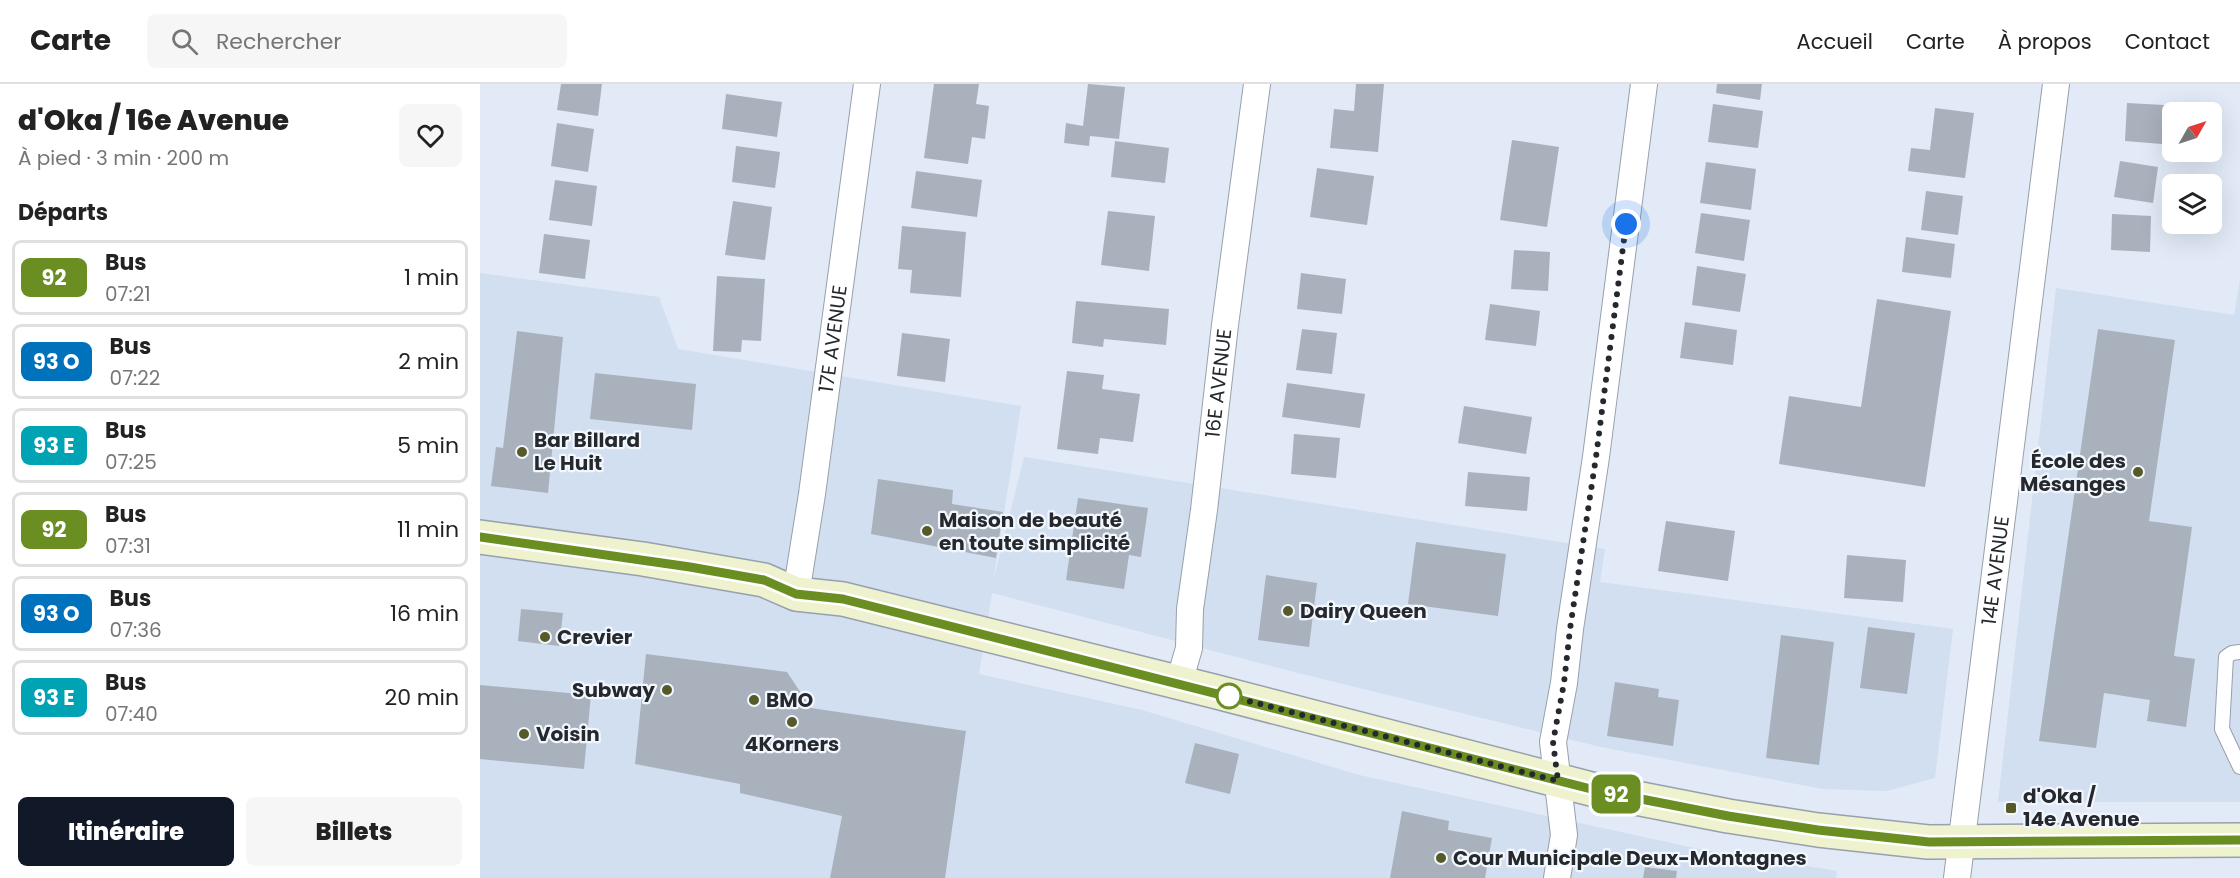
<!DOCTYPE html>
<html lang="fr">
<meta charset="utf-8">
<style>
body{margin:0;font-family:Poppins,sans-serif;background:#f6f6f6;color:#222;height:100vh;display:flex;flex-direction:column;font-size:22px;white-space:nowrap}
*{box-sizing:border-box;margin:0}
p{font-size:20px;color:#767676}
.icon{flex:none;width:33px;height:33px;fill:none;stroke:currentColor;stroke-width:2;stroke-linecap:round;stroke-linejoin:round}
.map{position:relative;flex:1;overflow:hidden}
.details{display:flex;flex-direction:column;background:#fff;width:480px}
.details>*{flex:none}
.badge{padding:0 12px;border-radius:9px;font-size:21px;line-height:39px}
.needle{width:39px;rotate:51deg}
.controls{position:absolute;left:1682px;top:18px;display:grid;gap:12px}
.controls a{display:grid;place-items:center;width:60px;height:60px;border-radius:9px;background:#fff;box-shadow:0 6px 24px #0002;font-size:30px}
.you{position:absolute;width:30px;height:30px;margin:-15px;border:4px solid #fff;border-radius:50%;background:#1a73e8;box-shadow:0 0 0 9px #1a73e833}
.map>.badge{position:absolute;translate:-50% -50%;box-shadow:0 0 0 3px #fff}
h2{padding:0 18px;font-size:22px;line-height:54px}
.round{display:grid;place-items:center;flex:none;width:63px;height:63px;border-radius:9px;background:#f6f6f6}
.overview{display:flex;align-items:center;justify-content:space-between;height:102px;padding:0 18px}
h1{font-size:28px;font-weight:800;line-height:45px}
.primary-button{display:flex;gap:12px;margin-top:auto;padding:12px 18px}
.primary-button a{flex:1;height:69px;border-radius:9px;background:#111827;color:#fff;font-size:24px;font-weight:800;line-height:69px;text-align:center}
.primary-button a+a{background:#f6f6f6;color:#222}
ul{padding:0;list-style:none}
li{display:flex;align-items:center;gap:18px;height:75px;margin:0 12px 9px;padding:0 6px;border:3px solid #e0e0e0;border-radius:9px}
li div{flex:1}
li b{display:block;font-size:22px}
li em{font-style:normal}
li .badge{min-width:66px;font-weight:700;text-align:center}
header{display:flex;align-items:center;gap:36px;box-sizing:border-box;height:84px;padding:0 30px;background:#fff;border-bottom:2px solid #e0e0e0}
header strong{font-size:28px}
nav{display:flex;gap:33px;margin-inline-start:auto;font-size:21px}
.search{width:420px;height:54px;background:#f6f6f6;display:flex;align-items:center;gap:15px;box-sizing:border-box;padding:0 21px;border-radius:9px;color:#767676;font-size:22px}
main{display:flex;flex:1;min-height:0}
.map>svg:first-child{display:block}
.built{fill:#d1dff1}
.building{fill:#a9b1bd}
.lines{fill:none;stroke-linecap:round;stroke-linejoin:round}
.lane-casing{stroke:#97a0ab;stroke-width:16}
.street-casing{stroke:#97a0ab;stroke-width:28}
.secondary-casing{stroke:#97a0ab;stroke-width:36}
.lane{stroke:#fff;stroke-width:14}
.street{stroke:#fff;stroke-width:26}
.secondary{stroke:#eff2cf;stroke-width:33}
.line-casing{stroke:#fff;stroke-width:14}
.line{stroke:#6b8e23;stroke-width:9}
.walk{stroke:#25282d;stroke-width:6;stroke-dasharray:0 10.8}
.poi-dot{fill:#565a28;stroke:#f2f7fe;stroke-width:2}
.stop-dot{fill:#fff;stroke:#6b8e23;stroke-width:3}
.labels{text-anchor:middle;stroke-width:4.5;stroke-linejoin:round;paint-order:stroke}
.street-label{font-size:20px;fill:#25282d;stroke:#f2f7fe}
.poi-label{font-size:20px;font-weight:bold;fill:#25282d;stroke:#f2f7fe;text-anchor:start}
</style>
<header>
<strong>Carte</strong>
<div class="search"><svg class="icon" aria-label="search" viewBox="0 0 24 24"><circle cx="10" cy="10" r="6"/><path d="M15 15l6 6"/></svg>Rechercher</div>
<nav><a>Accueil</a><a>Carte</a><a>À propos</a><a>Contact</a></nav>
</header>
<main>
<section class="details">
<div class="overview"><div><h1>d'Oka / 16e Avenue</h1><p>À pied · 3 min · 200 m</p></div><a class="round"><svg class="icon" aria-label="heart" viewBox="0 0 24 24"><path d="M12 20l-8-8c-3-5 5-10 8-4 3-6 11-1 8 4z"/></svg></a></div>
<h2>Départs</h2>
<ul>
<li><span class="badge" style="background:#6b8e23;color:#fff">92</span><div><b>Bus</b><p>07:21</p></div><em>1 min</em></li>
<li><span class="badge" style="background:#0072bc;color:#fff">93 O</span><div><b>Bus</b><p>07:22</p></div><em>2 min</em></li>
<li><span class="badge" style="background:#00a3b4;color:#fff">93 E</span><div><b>Bus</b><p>07:25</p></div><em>5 min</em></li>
<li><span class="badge" style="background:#6b8e23;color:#fff">92</span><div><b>Bus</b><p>07:31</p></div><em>11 min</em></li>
<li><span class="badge" style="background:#0072bc;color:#fff">93 O</span><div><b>Bus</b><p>07:36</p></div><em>16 min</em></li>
<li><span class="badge" style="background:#00a3b4;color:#fff">93 E</span><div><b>Bus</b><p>07:40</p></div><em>20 min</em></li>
</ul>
<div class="primary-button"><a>Itinéraire</a><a>Billets</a></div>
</section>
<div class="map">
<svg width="1760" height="794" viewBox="0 0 1760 794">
<rect width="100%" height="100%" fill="#e1eaf6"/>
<g class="built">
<path d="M 0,189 L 179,213 L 198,265 L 541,322 L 513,498 L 544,373 L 1125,465 L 1120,498 L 1473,545 L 1455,694 L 1407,707 L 1343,705 L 1121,663 L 818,589 L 512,509 L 499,590 L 662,626 L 879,691 L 1219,765 L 1357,787 L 1356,794 L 0,794 Z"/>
<path d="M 1760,196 L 1760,718 L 1518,718 L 1576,204 L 1754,231 Z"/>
</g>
<g class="building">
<path d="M 81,0 L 122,0 L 118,32 L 77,26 Z"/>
<path d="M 454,0 L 499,0 L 496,20 L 509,22 L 505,55 L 492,53 L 488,80 L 444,74 Z"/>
<path d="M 608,0 L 645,3 L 639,55 L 610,52 L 609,62 L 584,59 L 586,39 L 603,42 Z"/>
<path d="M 876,0 L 904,0 L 898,68 L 850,64 L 854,25 L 874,27 Z"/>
<path d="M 1237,0 L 1282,0 L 1280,16 L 1236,9 Z"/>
<path d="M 246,10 L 302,18 L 297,53 L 242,45 Z"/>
<path d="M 1647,19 L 1684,21 L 1682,60 L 1645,57 Z"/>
<path d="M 1233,20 L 1283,27 L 1278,64 L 1228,58 Z"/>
<path d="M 1455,24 L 1494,29 L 1485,94 L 1428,87 L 1431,64 L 1450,66 Z"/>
<path d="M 77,39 L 114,45 L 108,88 L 71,82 Z"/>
<path d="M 1032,56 L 1079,63 L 1067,143 L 1020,136 Z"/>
<path d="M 635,57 L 689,64 L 685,99 L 631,93 Z"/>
<path d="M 256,62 L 300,68 L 295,104 L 252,98 Z"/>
<path d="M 1640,77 L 1678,83 L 1673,119 L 1634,113 Z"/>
<path d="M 1226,78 L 1276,85 L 1271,126 L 1220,119 Z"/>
<path d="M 837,84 L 894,92 L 887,141 L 830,133 Z"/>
<path d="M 436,87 L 502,96 L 497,133 L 431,124 Z"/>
<path d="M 75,96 L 117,102 L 112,142 L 69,136 Z"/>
<path d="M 1446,107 L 1483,112 L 1478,151 L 1441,146 Z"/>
<path d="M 253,117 L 292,123 L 285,176 L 245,171 Z"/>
<path d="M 628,127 L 675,132 L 669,187 L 621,181 Z"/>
<path d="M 1221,129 L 1270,136 L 1264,177 L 1215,169 Z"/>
<path d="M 1632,130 L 1671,132 L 1670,168 L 1631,166 Z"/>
<path d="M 422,142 L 486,148 L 481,213 L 430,209 L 432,186 L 418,185 Z"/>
<path d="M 64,150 L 110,156 L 105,195 L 59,189 Z"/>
<path d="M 1426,153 L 1475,160 L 1471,194 L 1422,188 Z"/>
<path d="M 1034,166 L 1070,168 L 1068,207 L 1031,205 Z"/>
<path d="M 1217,182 L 1266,190 L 1260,228 L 1212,221 Z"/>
<path d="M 821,189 L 866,195 L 862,230 L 817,225 Z"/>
<path d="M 237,192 L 285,195 L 281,257 L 262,256 L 261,268 L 233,267 Z"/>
<path d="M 1397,215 L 1471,227 L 1445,403 L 1299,380 L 1309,312 L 1381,323 Z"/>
<path d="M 596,217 L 689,225 L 686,261 L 624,255 L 623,263 L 592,259 Z"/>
<path d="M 1010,220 L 1060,227 L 1056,262 L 1005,256 Z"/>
<path d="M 1205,238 L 1257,246 L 1253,281 L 1200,274 Z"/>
<path d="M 822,245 L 857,249 L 852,290 L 816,286 Z"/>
<path d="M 1618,245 L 1695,256 L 1669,437 L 1712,443 L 1694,572 L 1715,575 L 1706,643 L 1667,637 L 1670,616 L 1624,609 L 1616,664 L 1559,657 Z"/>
<path d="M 37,247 L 83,253 L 68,409 L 11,402 L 16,363 L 23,364 Z"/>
<path d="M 422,249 L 470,255 L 465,298 L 417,292 Z"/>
<path d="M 587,287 L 624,291 L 622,305 L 660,310 L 653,358 L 620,354 L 618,370 L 577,365 Z"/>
<path d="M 115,289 L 216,300 L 212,346 L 110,335 Z"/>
<path d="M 807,299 L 885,310 L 880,344 L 802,333 Z"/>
<path d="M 984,322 L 1052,333 L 1046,370 L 978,359 Z"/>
<path d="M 814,350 L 860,354 L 856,394 L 811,390 Z"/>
<path d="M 988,388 L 1050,393 L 1047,427 L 985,422 Z"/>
<path d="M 398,395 L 473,406 L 472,420 L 523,428 L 516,474 L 391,450 Z"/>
<path d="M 598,414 L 668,424 L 661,473 L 649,471 L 644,505 L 586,496 Z"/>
<path d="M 1186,437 L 1255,447 L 1248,497 L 1178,487 Z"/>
<path d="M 936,458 L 1026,470 L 1018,532 L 928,520 Z"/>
<path d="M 1367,471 L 1426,476 L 1423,518 L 1364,514 Z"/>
<path d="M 786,491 L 837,499 L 829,563 L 778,556 Z"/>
<path d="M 41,525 L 83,529 L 79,562 L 38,557 Z"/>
<path d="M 1388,543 L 1435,549 L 1427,610 L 1380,604 Z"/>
<path d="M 1301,551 L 1354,558 L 1339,681 L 1286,674 Z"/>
<path d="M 166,570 L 307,588 L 331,624 L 486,647 L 465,794 L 350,794 L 362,732 L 260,709 L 260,700 L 155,680 Z"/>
<path d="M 1135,598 L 1179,605 L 1178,613 L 1199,616 L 1193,662 L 1127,652 Z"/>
<path d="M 0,601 L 111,611 L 104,685 L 0,675 Z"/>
<path d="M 715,659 L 759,670 L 750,710 L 705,699 Z"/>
<path d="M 922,727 L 969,737 L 968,746 L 1012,754 L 1005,794 L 910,794 Z"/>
<path d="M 1165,783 L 1197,787 L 1196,794 L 1163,794 Z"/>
</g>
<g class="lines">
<defs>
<path id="lane" d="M 1760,568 L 1752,569 L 1746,573 L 1742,645 L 1760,683"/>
<g id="street">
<path id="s1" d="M 316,510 L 332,410 L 387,0"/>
<path id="s2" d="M 699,599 L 709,564 L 710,525 L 724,426 L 745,241 L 777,0"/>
<path d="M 1077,794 L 1084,751 L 1073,658 L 1084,599 L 1090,545 L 1116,373 L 1164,0"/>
<path id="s3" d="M 1477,794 L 1576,0"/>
</g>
<path id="secondary" d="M 0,453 L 163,475 L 284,496 L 316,510 L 363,515 L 733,607 L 1115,706 L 1248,732 L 1338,746 L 1448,758 L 1760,756"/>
</defs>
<use href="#lane" class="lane-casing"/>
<use href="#street" class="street-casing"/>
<use href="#secondary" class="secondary-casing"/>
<use href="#lane" class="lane"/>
<use href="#street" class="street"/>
<use href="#secondary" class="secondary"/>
</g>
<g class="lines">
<defs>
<path id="line" d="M 0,453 L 210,483 L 284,496 L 316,510 L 363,515 L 1115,706 L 1248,732 L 1338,746 L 1449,758 L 1760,756"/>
</defs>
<use href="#line" class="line-casing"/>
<use href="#line" class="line"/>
<path class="walk" d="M 749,612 L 1078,697 L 1073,658 L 1084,599 L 1090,545 L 1116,373 L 1146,140"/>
</g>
<g class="poi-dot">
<circle cx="42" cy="368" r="6"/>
<circle cx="1658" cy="388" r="6"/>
<circle cx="447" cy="447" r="6"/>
<circle cx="808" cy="527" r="6"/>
<circle cx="65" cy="553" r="6"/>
<circle cx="187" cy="606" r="6"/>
<circle cx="274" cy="616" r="6"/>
<circle cx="312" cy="638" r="6"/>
<circle cx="44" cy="650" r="6"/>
<rect x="1525" y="718" width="12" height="12" rx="3"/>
<circle cx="961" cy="774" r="6"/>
</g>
<circle class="stop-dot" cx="749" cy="612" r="12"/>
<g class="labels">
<g class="street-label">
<text dy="7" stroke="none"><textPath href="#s1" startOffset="258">17E AVENUE</textPath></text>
<text dy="7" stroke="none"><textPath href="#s2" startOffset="303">16E AVENUE</textPath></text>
<text dy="7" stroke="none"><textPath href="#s3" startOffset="310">14E AVENUE</textPath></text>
</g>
<g class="poi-label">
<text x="54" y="363">Bar Billard<tspan x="54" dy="23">Le Huit</tspan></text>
<text x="1646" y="384" text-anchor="end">École des<tspan x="1646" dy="23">Mésanges</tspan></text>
<text x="459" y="443">Maison de beauté<tspan x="459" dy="23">en toute simplicité</tspan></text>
<text x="820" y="534">Dairy Queen</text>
<text x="77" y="560">Crevier</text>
<text x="175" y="613" text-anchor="end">Subway</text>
<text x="286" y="623">BMO</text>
<text x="56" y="657">Voisin</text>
<text x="312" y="667" text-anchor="middle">4Korners</text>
<text x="1543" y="719">d'Oka /<tspan x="1543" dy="23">14e Avenue</tspan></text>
<text x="973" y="781">Cour Municipale Deux-Montagnes</text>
</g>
</g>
</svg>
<div class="controls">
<a><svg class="needle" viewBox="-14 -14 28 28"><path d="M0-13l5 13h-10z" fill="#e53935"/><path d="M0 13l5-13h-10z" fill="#767676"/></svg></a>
<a><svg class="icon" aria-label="layers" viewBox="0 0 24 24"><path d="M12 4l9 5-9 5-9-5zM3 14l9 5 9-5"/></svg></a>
</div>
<div class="you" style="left:1146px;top:140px"></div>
<b class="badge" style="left:1136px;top:710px;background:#6b8e23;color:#fff">92</b>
</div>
</main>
